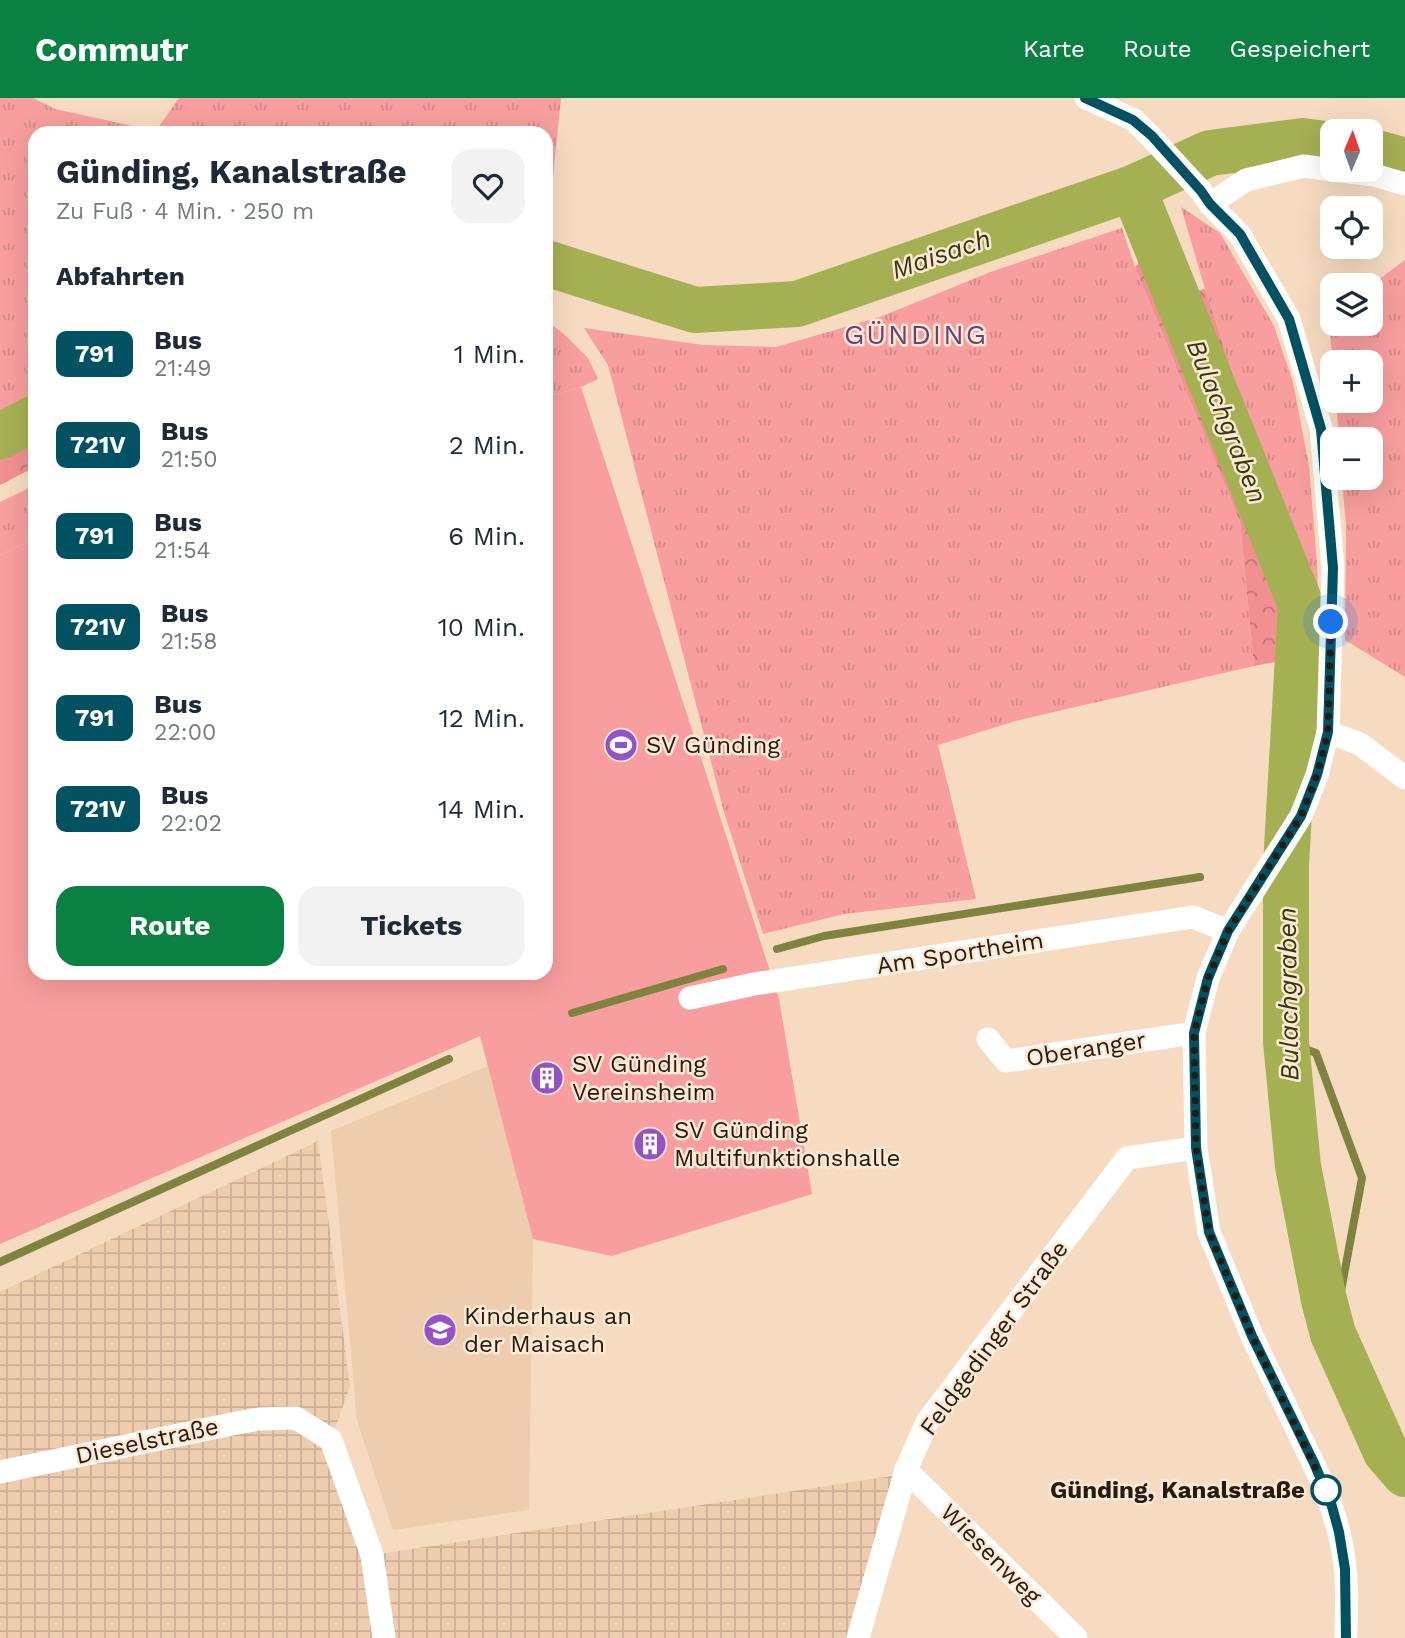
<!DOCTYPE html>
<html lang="de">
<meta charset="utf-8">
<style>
body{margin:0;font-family:"Work Sans",sans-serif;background:#f2f2f3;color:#1f2937;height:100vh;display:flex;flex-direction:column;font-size:26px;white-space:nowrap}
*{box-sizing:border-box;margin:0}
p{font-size:23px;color:#747a83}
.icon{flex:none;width:38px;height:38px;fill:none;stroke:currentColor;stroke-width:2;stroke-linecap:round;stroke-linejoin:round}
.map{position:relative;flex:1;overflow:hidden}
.side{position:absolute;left:28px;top:28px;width:525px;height:854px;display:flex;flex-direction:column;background:#fff;border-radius:21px;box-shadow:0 7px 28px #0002}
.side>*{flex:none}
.badge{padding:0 14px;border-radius:10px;font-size:24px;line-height:46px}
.needle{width:46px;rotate:2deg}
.fabs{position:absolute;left:1320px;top:21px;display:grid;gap:14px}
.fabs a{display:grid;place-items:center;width:63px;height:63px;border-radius:14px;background:#fff;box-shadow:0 7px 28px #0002;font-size:35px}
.you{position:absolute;width:35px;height:35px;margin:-18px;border:5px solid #fff;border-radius:50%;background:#1a73e8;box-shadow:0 0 0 10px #1a73e833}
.map>.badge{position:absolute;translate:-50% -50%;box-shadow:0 0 0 4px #fff}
h2{padding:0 28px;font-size:26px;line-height:63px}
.round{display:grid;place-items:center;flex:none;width:74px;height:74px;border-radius:21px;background:#f2f2f3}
.head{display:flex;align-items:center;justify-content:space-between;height:119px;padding:0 28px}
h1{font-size:33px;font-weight:700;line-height:52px}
.primary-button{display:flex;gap:14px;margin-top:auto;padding:14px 28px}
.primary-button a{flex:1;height:80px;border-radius:21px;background:#0b8043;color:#fff;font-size:28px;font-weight:700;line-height:80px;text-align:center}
.primary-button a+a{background:#f2f2f3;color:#1f2937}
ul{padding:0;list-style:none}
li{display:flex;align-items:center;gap:21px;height:91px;padding:0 28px}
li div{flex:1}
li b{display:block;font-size:26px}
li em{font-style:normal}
li .badge{min-width:77px;font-weight:700;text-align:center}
header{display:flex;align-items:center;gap:42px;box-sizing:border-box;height:98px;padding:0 35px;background:#0b8043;color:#fff}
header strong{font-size:33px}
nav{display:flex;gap:38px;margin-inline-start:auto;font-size:24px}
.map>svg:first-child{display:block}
.built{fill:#eecdae}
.industrial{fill:url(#industrial-grid)}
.grass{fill:url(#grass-tufts)}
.forest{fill:url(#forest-crowns)}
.park{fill:#f89e9e}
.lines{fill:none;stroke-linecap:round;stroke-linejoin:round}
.stream{stroke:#7f833f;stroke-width:8}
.river{stroke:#a5b053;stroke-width:46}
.minor{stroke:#fff;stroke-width:23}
.line-casing{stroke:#fff;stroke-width:16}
.line{stroke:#005262;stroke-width:10}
.walk{stroke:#251b11;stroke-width:7;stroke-dasharray:0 12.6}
.stop-dot{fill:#fff;stroke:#005262;stroke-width:3.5}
.labels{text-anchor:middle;stroke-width:5;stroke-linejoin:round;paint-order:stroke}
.poi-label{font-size:24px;fill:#251b11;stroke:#ffe9d3;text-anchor:start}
.street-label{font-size:24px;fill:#251b11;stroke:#ffe9d3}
.stop-label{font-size:24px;font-weight:bold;fill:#251b11;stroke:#ffe9d3;text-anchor:end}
.water-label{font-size:26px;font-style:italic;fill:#333810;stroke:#ffe9d3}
.quarter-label{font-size:28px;letter-spacing:2px;fill:#63427d;stroke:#ffe9d3}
</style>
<header>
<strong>Commutr</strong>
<nav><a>Karte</a><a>Route</a><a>Gespeichert</a></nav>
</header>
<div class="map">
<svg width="1405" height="1540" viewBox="0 0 1405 1540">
<defs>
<pattern id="industrial-grid" width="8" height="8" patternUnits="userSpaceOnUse" patternTransform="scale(1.75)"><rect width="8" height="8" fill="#eecdae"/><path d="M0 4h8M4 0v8" fill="none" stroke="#ccaf95"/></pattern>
<pattern id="grass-tufts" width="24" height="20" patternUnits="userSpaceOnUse" patternTransform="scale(1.75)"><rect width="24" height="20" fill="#f89e9e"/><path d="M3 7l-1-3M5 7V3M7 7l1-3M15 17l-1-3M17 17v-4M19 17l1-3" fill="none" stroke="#d48887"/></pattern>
<pattern id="forest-crowns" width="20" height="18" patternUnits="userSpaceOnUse" patternTransform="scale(1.75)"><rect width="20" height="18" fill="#f29091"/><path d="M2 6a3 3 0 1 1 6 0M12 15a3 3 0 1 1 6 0" fill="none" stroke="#c47575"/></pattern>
</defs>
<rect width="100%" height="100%" fill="#f6dbc0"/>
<path class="built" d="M 488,968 L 533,1141 L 529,1412 L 393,1432 L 357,1323 L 331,1033 Z"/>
<path class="industrial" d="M 318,1043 L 350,1288 L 331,1342 L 372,1457 L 905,1376 L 852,1540 L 0,1540 L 0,1194 Z"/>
<g class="grass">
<path d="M 0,0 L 33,0 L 55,11 L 156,33 L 179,0 L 561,0 L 547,136 L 546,35 L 35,35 L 35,303 L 0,322 Z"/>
<path d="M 1181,109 L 1220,135 L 1274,228 L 1293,284 L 1309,368 L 1317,465 L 1320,553 L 1306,558 L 1306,486 L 1262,364 L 1205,191 Z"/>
<path d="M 1122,130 L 1135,169 L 1240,424 L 1254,568 L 1019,622 L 938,647 L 976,801 L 844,816 L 763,836 L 724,714 L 608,267 L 584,230 L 703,247 L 776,249 L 880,219 L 993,173 Z"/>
<path d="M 1405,162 L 1405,579 L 1345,542 L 1346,428 L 1342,380 L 1370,380 L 1370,341 L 1339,341 L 1336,303 L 1370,303 L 1370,264 L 1333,264 L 1328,219 L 1332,217 L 1332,226 L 1370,226 L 1370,188 Z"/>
<path d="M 546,222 L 566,238 L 588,260 L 598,281 L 581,289 L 546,299 Z"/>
<path d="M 35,387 L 35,440 L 0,457 L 0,404 Z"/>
</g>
<g class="forest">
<path d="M 1149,154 L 1189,195 L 1205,191 L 1262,364 L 1306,486 L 1306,558 L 1254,568 L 1240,424 L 1135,169 Z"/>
<path d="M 35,339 L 35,369 L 0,387 L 0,358 Z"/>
</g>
<path class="park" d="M 581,289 L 779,901 L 812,1096 L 612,1158 L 533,1141 L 480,938 L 0,1146 L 0,457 L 35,440 L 35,875 L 546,875 L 546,299 Z"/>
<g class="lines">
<g class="stream">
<path d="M 777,851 L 824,838 L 1200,779"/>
<path d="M 572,915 L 723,871"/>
<path d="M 1286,944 L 1316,955 L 1362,1080 L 1333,1236"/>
<path d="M 0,1164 L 449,961"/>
</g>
<g class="river">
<path d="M 1370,53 L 1405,63"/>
<path d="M 1133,90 L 1301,507 L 1286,767 L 1286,944 L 1298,1068 L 1324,1202 L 1333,1236 L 1386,1354 L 1405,1376"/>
<path d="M 546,165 L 695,212 L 797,206 L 1133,90 L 1210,55 L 1303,43 L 1332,47"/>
<path d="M 0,338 L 35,320"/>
</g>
<g class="minor">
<path d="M 1086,0 L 1134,22 L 1151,39 L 1201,93 L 1210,106 L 1240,137 L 1289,221 L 1321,330 L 1333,470 L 1328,634 L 1317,677 L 1301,718 L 1228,833 L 1208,880 L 1194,935 L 1196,1050 L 1209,1134 L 1252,1238 L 1324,1388 C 1334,1414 1342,1441 1345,1468 C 1348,1492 1346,1516 1346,1540"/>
<path d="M 1333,72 L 1374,77 L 1405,86"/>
<path d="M 1210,106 L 1246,82 L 1304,68 L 1332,72"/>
<path d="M 1328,634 L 1360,646 L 1405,680"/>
<path d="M 690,900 L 754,886 L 1193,819 L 1228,833"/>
<path d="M 988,941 L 1006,963 L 1194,935"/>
<path d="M 906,1372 L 1076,1540"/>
<path d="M 0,1374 L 232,1326 L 259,1321 L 296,1320 L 331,1342 L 372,1457 L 384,1540"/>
<path d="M 858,1540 L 906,1372 L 927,1324 L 1127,1060 L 1196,1050"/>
</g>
</g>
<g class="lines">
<defs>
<path id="line" d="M 1085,0 L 1133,22 L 1152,38 L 1201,93 L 1210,106 L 1240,136 L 1289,221 L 1321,331 L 1333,470 L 1328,634 L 1317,677 L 1301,718 L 1228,833 L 1208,880 L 1194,935 L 1196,1050 L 1209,1134 L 1252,1238 L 1314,1365 L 1331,1405 L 1339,1434 L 1345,1471 L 1346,1540"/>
</defs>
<use href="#line" class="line-casing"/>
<use href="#line" class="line"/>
<path class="walk" d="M 1326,1392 L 1252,1238 L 1209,1134 L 1196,1050 L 1194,935 L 1208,880 L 1228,833 L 1301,718 L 1317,677 L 1328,634 L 1331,524"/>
</g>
<defs>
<symbol id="stadium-disc" viewBox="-11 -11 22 22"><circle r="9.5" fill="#9552c7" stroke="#ffe9d3"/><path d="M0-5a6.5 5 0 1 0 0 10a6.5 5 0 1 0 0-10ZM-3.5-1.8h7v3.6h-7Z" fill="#fff"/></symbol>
<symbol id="building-disc" viewBox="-11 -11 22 22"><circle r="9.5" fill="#9552c7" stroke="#ffe9d3"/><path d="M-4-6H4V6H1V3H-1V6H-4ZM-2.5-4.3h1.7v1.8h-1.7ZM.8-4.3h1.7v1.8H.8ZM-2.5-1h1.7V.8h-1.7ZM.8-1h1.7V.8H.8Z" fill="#fff"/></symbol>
<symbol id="school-disc" viewBox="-11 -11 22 22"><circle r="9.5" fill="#9552c7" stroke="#ffe9d3"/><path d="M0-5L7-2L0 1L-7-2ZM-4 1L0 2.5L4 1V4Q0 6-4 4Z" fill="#fff"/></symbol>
</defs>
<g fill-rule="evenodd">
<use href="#stadium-disc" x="602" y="628" width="38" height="38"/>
<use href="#building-disc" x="528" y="961" width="38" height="38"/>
<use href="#building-disc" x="631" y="1027" width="38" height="38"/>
<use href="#school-disc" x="421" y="1213" width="38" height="38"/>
</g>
<circle class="stop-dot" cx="1326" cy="1392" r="14"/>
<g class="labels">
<g class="poi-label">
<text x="646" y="655">SV Günding</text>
<text x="572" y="974">SV Günding<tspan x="572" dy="28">Vereinsheim</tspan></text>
<text x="674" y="1040">SV Günding<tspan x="674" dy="28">Multifunktionshalle</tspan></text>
<text x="464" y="1226">Kinderhaus an<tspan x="464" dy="28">der Maisach</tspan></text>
</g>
<g class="street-label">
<text transform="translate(960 855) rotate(-9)" y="8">Am Sportheim</text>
<text transform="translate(1086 951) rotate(-9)" y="8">Oberanger</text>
<text transform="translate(994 1240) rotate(-54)" y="8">Feldgedinger Straße</text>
<text transform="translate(147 1343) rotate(-12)" y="8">Dieselstraße</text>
<text transform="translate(991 1456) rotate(45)" y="8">Wiesenweg</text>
</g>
<g class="stop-label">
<text x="1305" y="1400">Günding, Kanalstraße</text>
</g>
<g class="water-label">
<text transform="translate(941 156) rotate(-19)" y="9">Maisach</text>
<text transform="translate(1227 323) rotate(68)" y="9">Bulachgraben</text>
<text transform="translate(1288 896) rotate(-91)" y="9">Bulachgraben</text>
</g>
<g class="quarter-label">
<text x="916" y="246">GÜNDING</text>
</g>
</g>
</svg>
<div class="fabs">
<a><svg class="needle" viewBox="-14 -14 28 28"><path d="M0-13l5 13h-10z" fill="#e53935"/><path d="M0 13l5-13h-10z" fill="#747a83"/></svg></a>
<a><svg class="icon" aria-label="locate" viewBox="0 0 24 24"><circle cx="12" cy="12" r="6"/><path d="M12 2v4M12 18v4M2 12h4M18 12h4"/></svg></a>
<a><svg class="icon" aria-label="layers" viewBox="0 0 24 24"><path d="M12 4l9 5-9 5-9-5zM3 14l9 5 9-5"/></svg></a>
<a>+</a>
<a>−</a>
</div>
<div class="you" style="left:1331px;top:524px"></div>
<section class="side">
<div class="head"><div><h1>Günding, Kanalstraße</h1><p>Zu Fuß · 4 Min. · 250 m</p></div><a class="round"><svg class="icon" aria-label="heart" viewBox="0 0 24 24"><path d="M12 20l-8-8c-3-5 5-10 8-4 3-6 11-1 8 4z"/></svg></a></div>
<h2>Abfahrten</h2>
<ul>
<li><span class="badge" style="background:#005262;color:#fff">791</span><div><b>Bus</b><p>21:49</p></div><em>1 Min.</em></li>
<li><span class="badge" style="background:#005262;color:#fff">721V</span><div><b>Bus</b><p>21:50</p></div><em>2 Min.</em></li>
<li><span class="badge" style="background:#005262;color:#fff">791</span><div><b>Bus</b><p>21:54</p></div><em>6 Min.</em></li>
<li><span class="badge" style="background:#005262;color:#fff">721V</span><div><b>Bus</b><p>21:58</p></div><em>10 Min.</em></li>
<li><span class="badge" style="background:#005262;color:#fff">791</span><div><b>Bus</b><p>22:00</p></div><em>12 Min.</em></li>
<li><span class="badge" style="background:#005262;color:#fff">721V</span><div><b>Bus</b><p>22:02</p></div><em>14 Min.</em></li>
</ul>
<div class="primary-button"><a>Route</a><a>Tickets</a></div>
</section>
</div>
